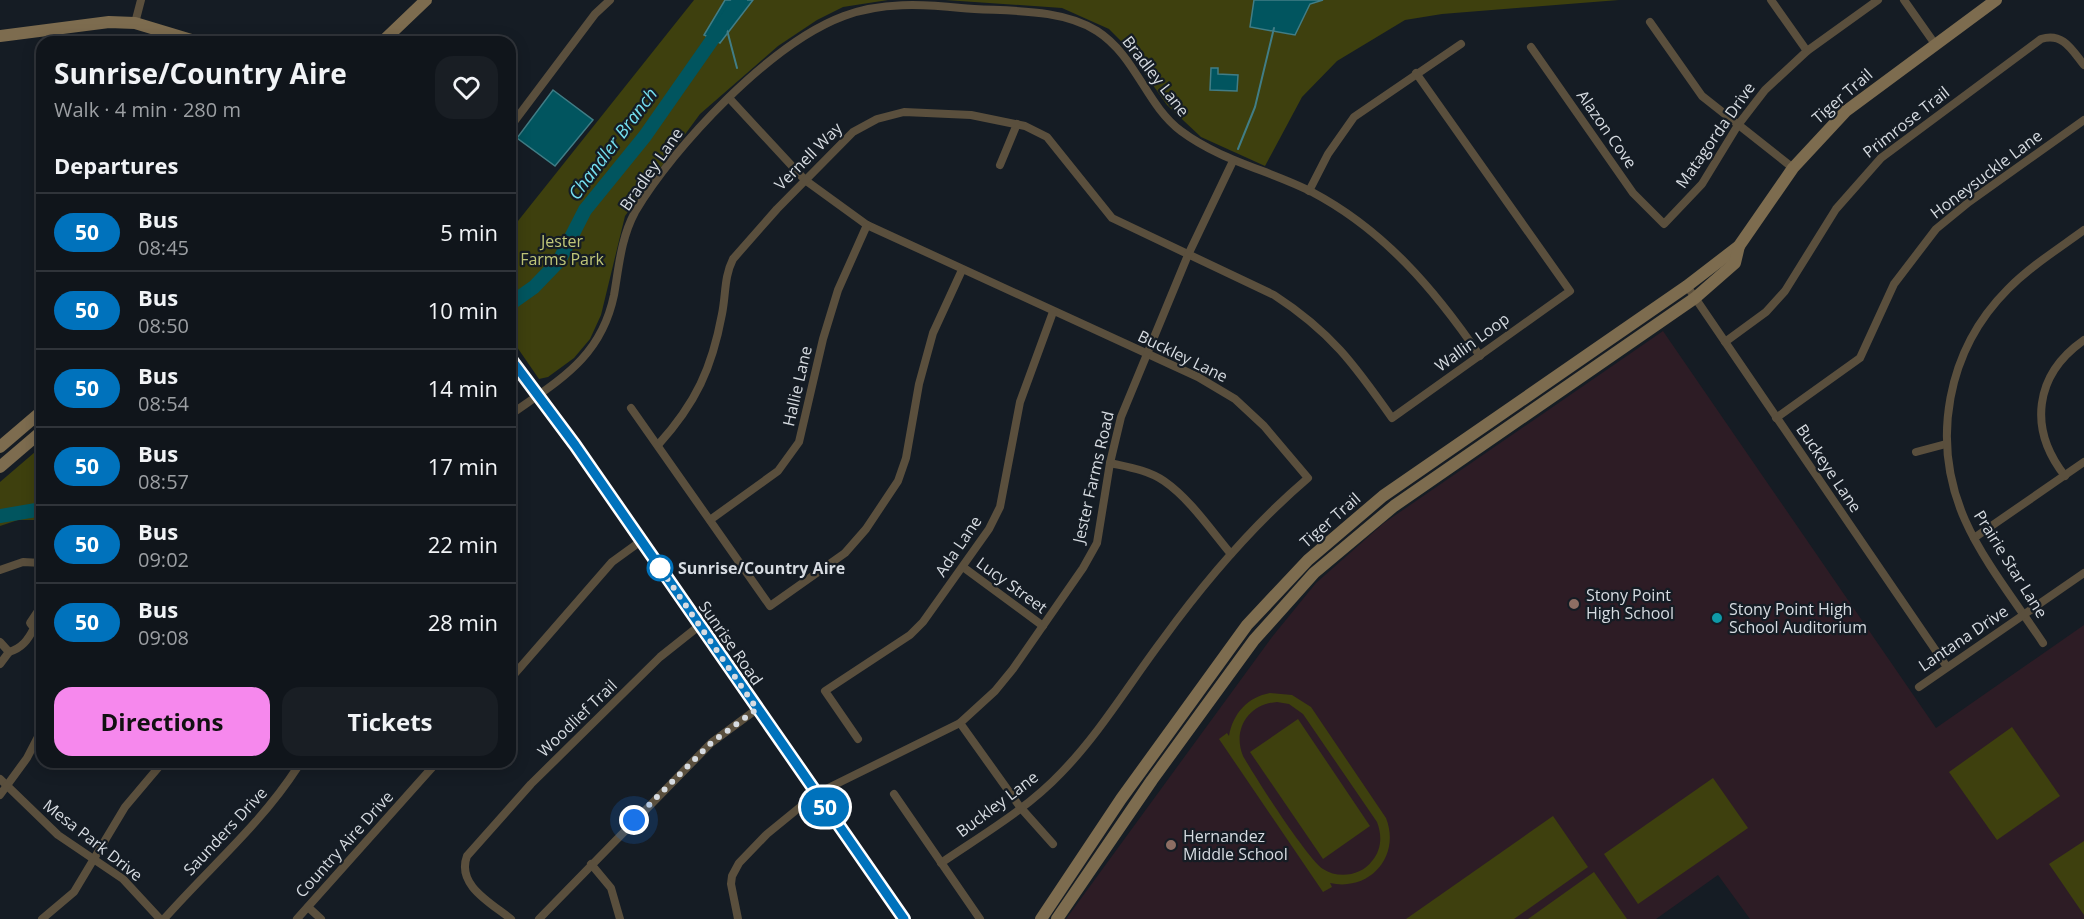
<!DOCTYPE html>
<meta charset="utf-8">
<style>
body{margin:0;font-family:"Open Sans",sans-serif;background:#191e24;color:#f1f3f6;height:100vh;display:flex;flex-direction:column;font-size:22px;white-space:nowrap}
*{box-sizing:border-box;margin:0}
p{font-size:20px;color:#9c9fa3}
.icon{flex:none;width:33px;height:33px;fill:none;stroke:currentColor;stroke-width:2;stroke-linecap:round;stroke-linejoin:round}
.map{position:relative;flex:1;overflow:hidden}
.panel{position:absolute;left:36px;top:36px;width:480px;height:732px;display:flex;flex-direction:column;background:#10151b;border-radius:18px;box-shadow:0 3px 15px #0003,0 0 0 2px #30343a}
.panel>*{flex:none}
.badge{padding:0 12px;border-radius:20px;font-size:21px;line-height:39px}
.you{position:absolute;width:30px;height:30px;margin:-15px;border:4px solid #fff;border-radius:50%;background:#1a73e8;box-shadow:0 0 0 9px #1a73e833}
.map>.badge{position:absolute;translate:-50% -50%;box-shadow:0 0 0 3px #fff}
h2{padding:0 18px;font-size:22px;line-height:54px}
.round{display:grid;place-items:center;flex:none;width:63px;height:63px;border-radius:18px;background:#191e24}
.headline{display:flex;align-items:center;justify-content:space-between;height:102px;padding:0 18px}
h1{font-size:28px;font-weight:700;line-height:45px}
.primary-button{display:flex;gap:12px;margin-top:auto;padding:12px 18px}
.primary-button a{flex:1;height:69px;border-radius:18px;background:#f688ed;color:#111;font-size:24px;font-weight:700;line-height:69px;text-align:center}
.primary-button a+a{background:#191e24;color:#f1f3f6}
ul{padding:0;list-style:none}
li{display:flex;align-items:center;gap:18px;height:78px;padding:0 18px;border-top:2px solid #30343a}
li div{flex:1}
li b{display:block;font-size:22px}
li em{font-style:normal}
li .badge{min-width:66px;font-weight:700;text-align:center}
.map>svg:first-child{display:block}
.education{fill:#2d1c25}
.green{fill:#3e400e;fill-rule:evenodd}
.water{fill:#01555f;stroke:#417d86;stroke-width:1.5}
.lines{fill:none;stroke-linecap:round;stroke-linejoin:round}
.stream{stroke:#417d86;stroke-width:2}
.river{stroke:#01555f;stroke-width:14}
.street{stroke:#5a4f3d;stroke-width:8}
.secondary{stroke:#7d6c4f;stroke-width:12}
.line-casing{stroke:#fff;stroke-width:14}
.line{stroke:#0072bc;stroke-width:9}
.walk{stroke:#d6dbe1;stroke-width:6;stroke-dasharray:0 10.8}
.stop-dot{fill:#fff;stroke:#0072bc;stroke-width:3}
.education-dot{fill:#8d6e63;stroke:#151c24;stroke-width:2}
.culture-dot{fill:#0f9aa8;stroke:#151c24;stroke-width:2}
.labels{text-anchor:middle;stroke-width:4.5;stroke-linejoin:round;paint-order:stroke}
.street-label{font-size:16px;fill:#d6dbe1;stroke:#151c24}
.park-label{font-size:16px;fill:#c1c779;stroke:#151c24}
.stop-label{font-size:16px;font-weight:bold;fill:#d6dbe1;stroke:#151c24;text-anchor:start}
.poi-label{font-size:16px;fill:#d6dbe1;stroke:#151c24;text-anchor:start}
.water-label{font-size:18px;font-style:italic;fill:#74deee;stroke:#151c24}
</style>
<div class="map">
<svg width="2084" height="919" viewBox="0 0 2084 919">
<rect width="100%" height="100%" fill="#151c24"/>
<path class="education" d="M 1663,331 L 1936,728 L 2084,625 L 2084,919 L 1750,919 L 1718,875 L 1656,919 L 1066,919 L 1272,637 L 1316,583 L 1384,523 Z"/>
<g class="green">
<path d="M 694,0 L 888,0 L 843,7 L 817,20 L 778,46 L 700,114 L 625,216 L 601,315 L 590,339 L 574,358 L 548,377 L 539,379 L 510,337 L 510,231 Z"/>
<path d="M 945,0 L 1619,0 L 1442,14 L 1405,20 L 1337,61 L 1302,97 L 1265,166 L 1201,137 L 1167,105 L 1123,43 L 1109,29 L 1062,8 Z"/>
<path d="M 42,446 L 42,520 L 18,520 L 0,526 L 0,482 Z"/>
<path d="M 1270,693 L 1292,695 L 1311,707 L 1386,818 C 1401,856 1370,892 1330,883 L 1332,887 L 1323,892 L 1219,739 L 1227,733 L 1229,736 C 1233,713 1248,697 1270,693 ZM 1277,702 L 1289,704 L 1303,714 L 1377,822 C 1382,835 1382,849 1372,861 C 1361,876 1338,879 1323,869 C 1306,857 1255,777 1243,756 C 1232,729 1249,704 1277,702 Z"/>
<path d="M 1298,719 L 1370,826 L 1323,859 L 1250,752 Z"/>
<path d="M 2012,727 L 2060,796 L 1997,840 L 1949,772 Z"/>
<path d="M 1713,778 L 1748,828 L 1638,904 L 1604,854 Z"/>
<path d="M 1553,816 L 1588,867 L 1514,919 L 1406,919 Z"/>
<path d="M 2084,841 L 2084,915 L 2049,864 Z"/>
<path d="M 1594,872 L 1627,919 L 1528,919 Z"/>
</g>
<g class="water">
<path d="M 725,0 L 753,0 L 720,43 L 704,35 Z"/>
<path d="M 1254,0 L 1323,0 L 1310,4 L 1295,35 L 1250,27 Z"/>
<path d="M 1211,68 L 1218,68 L 1218,74 L 1238,75 L 1237,91 L 1210,90 Z"/>
<path d="M 553,90 L 593,120 L 555,166 L 517,138 Z"/>
</g>
<g class="lines">
<g class="stream">
<path d="M 727,30 L 737,68"/>
<path d="M 1238,149 L 1255,107 L 1274,28"/>
</g>
<g class="river">
<path d="M 510,304 L 534,287 L 559,261 L 585,210 L 645,136 L 740,0"/>
<path d="M 0,516 L 42,509"/>
</g>
<g class="street">
<path d="M 1771,0 L 1807,51"/>
<path d="M 1904,0 L 1935,44"/>
<path d="M 1650,22 L 1702,96 L 1793,168"/>
<path d="M 135,23 L 141,0"/>
<path d="M 1531,47 L 1633,193 L 1664,224 L 1702,184 L 1738,125 L 1765,90 L 1807,51 L 1878,0"/>
<path d="M 729,98 L 805,180 L 867,225 L 1198,377 L 1235,399 L 1264,426 L 1308,478 C 1253,525 1206,580 1163,639 C 1129,684 1100,733 1061,773 C 1027,809 982,835 941,863"/>
<path d="M 510,127 L 595,14 L 610,0"/>
<path d="M 1000,165 L 1017,124"/>
<path d="M 1309,191 L 1328,154 L 1354,117 L 1461,44"/>
<path d="M 1687,286 L 1947,667"/>
<path d="M 1725,342 L 1766,312 L 1785,291 L 1836,209 L 1881,158 L 2041,39 C 2063,32 2072,50 2084,65"/>
<path d="M 631,408 L 770,606 L 845,553 L 866,529 L 898,481 L 906,458 L 919,384 L 933,333 L 962,270"/>
<path d="M 510,415 C 559,380 601,358 614,295 C 619,266 621,238 635,212 C 674,146 771,43 844,16 C 881,2 923,4 961,8 C 1004,12 1059,7 1097,31 C 1136,56 1146,105 1181,131 C 1221,161 1269,170 1312,192 C 1384,230 1435,290 1480,356"/>
<path d="M 1776,418 L 1860,358 L 1894,284 L 1936,229 L 1969,202 L 2084,120"/>
<path d="M 658,445 C 696,403 712,368 722,314 C 726,294 724,277 733,259 L 777,209 L 853,132 L 877,119 L 904,112 L 971,115 L 1025,126 L 1047,137 L 1112,218 L 1274,295 C 1331,332 1354,364 1392,418 L 1570,291 L 1416,73"/>
<path d="M 1916,452 L 1946,444"/>
<path d="M 1110,463 C 1128,467 1148,470 1164,481 C 1190,499 1210,529 1231,554"/>
<path d="M 2065,476 C 2028,429 2034,375 2084,340"/>
<path d="M 710,520 L 778,471 L 799,442 L 823,339 L 838,290 L 867,225"/>
<path d="M 1974,538 L 2084,462"/>
<path d="M 963,567 L 1043,626"/>
<path d="M 0,570 L 23,562 L 42,563"/>
<path d="M 0,642 L 9,652 L 0,664"/>
<path d="M 2043,643 C 2018,605 1983,561 1965,520 C 1930,441 1947,350 2008,289 C 2031,266 2058,249 2084,230"/>
<path d="M 9,652 C 22,648 28,640 34,628 L 30,623 L 42,605"/>
<path d="M 510,679 L 612,562 L 641,541"/>
<path d="M 1919,687 L 2084,573"/>
<path d="M 960,723 L 1020,807 L 1053,844"/>
<path d="M 858,739 L 825,691 L 910,635 L 923,622 L 989,529 L 1000,507 L 1020,402 L 1053,312"/>
<path d="M 0,779 L 58,835 L 123,879 L 160,919"/>
<path d="M 894,794 L 980,919"/>
<path d="M 0,795 L 27,758 L 42,729"/>
<path d="M 591,864 L 611,888 L 620,919"/>
<path d="M 308,907 L 321,919"/>
<path d="M 42,919 L 74,892 L 125,807 L 163,762"/>
<path d="M 164,919 C 209,868 260,825 297,768 L 290,762"/>
<path d="M 297,919 L 437,762"/>
<path d="M 511,919 C 491,903 456,885 467,856 L 531,784 L 660,657 L 699,626"/>
<path d="M 539,919 L 711,743 L 757,709"/>
<path d="M 738,919 L 731,884 L 732,876 L 739,863 L 767,834 L 816,794 L 960,723 L 995,691 L 1013,669 L 1083,568 L 1097,543 L 1110,463 L 1121,417 L 1188,255 L 1233,161"/>
</g>
<g class="secondary">
<path d="M 0,36 L 109,22 L 135,23 L 198,42"/>
<path d="M 382,42 L 426,0"/>
<path d="M 510,358 L 575,445 L 904,919"/>
<path d="M 0,447 L 42,411"/>
<path d="M 0,467 L 42,431"/>
<path d="M 1041,919 L 1121,799 L 1247,625 L 1308,560 L 1383,496 L 1687,286 L 1739,246 L 1793,168 L 1846,111 L 1996,0"/>
<path d="M 1057,919 L 1152,780 L 1254,640 L 1314,573 L 1394,506 L 1695,298 L 1735,263 L 1739,246"/>
</g>
</g>
<g class="lines">
<defs>
<path id="line" d="M 510,358 L 575,445 L 904,919"/>
</defs>
<use href="#line" class="line-casing"/>
<use href="#line" class="line"/>
<path class="walk" d="M 634,820 L 711,743 L 757,709 L 660,568"/>
</g>
<circle class="stop-dot" cx="660" cy="568" r="12"/>
<g class="education-dot">
<circle cx="1574" cy="604" r="6"/>
<circle cx="1171" cy="845" r="6"/>
</g>
<circle class="culture-dot" cx="1717" cy="618" r="6"/>
<g class="labels">
<g class="street-label">
<text transform="translate(1156 76) rotate(52)" y="6">Bradley Lane</text>
<text transform="translate(1842 96) rotate(-41)" y="6">Tiger Trail</text>
<text transform="translate(1906 122) rotate(-38)" y="6">Primrose Trail</text>
<text transform="translate(1607 129) rotate(55)" y="6">Alazon Cove</text>
<text transform="translate(1715 135) rotate(-55)" y="6">Matagorda Drive</text>
<text transform="translate(808 156) rotate(-45)" y="6">Vernell Way</text>
<text transform="translate(651 169) rotate(-55)" y="6">Bradley Lane</text>
<text transform="translate(1986 174) rotate(-37)" y="6">Honeysuckle Lane</text>
<text transform="translate(1472 342) rotate(-36)" y="6">Wallin Loop</text>
<text transform="translate(1183 356) rotate(26)" y="6">Buckley Lane</text>
<text transform="translate(797 386) rotate(-77)" y="6">Hallie Lane</text>
<text transform="translate(1829 468) rotate(56)" y="6">Buckeye Lane</text>
<text transform="translate(1093 477) rotate(-77)" y="6">Jester Farms Road</text>
<text transform="translate(1330 520) rotate(-41)" y="6">Tiger Trail</text>
<text transform="translate(958 546) rotate(-56)" y="6">Ada Lane</text>
<text transform="translate(2011 564) rotate(58)" y="6">Prairie Star Lane</text>
<text transform="translate(1012 585) rotate(36)" y="6">Lucy Street</text>
<text transform="translate(1963 638) rotate(-34)" y="6">Lantana Drive</text>
<text transform="translate(731 643) rotate(55)" y="6">Sunrise Road</text>
<text transform="translate(577 718) rotate(-44)" y="6">Woodlief Trail</text>
<text transform="translate(997 804) rotate(-37)" y="6">Buckley Lane</text>
<text transform="translate(225 831) rotate(-47)" y="6">Saunders Drive</text>
<text transform="translate(93 840) rotate(38)" y="6">Mesa Park Drive</text>
<text transform="translate(344 844) rotate(-48)" y="6">Country Aire Drive</text>
</g>
<g class="park-label">
<text x="562" y="247">Jester<tspan x="562" dy="18">Farms Park</tspan></text>
</g>
<g class="stop-label">
<text x="678" y="574">Sunrise/Country Aire</text>
</g>
<g class="poi-label">
<text x="1586" y="601">Stony Point<tspan x="1586" dy="18">High School</tspan></text>
<text x="1729" y="615">Stony Point High<tspan x="1729" dy="18">School Auditorium</tspan></text>
<text x="1183" y="842">Hernandez<tspan x="1183" dy="18">Middle School</tspan></text>
</g>
<g class="water-label">
<text transform="translate(613 144) rotate(-53)" y="6">Chandler Branch</text>
</g>
</g>
</svg>
<div class="you" style="left:634px;top:820px"></div>
<b class="badge" style="left:825px;top:807px;background:#0072bc;color:#fff">50</b>
<section class="panel">
<div class="headline"><div><h1>Sunrise/Country Aire</h1><p>Walk · 4 min · 280 m</p></div><a class="round"><svg class="icon" aria-label="heart" viewBox="0 0 24 24"><path d="M12 20l-8-8c-3-5 5-10 8-4 3-6 11-1 8 4z"/></svg></a></div>
<h2>Departures</h2>
<ul>
<li><span class="badge" style="background:#0072bc;color:#fff">50</span><div><b>Bus</b><p>08:45</p></div><em>5 min</em></li>
<li><span class="badge" style="background:#0072bc;color:#fff">50</span><div><b>Bus</b><p>08:50</p></div><em>10 min</em></li>
<li><span class="badge" style="background:#0072bc;color:#fff">50</span><div><b>Bus</b><p>08:54</p></div><em>14 min</em></li>
<li><span class="badge" style="background:#0072bc;color:#fff">50</span><div><b>Bus</b><p>08:57</p></div><em>17 min</em></li>
<li><span class="badge" style="background:#0072bc;color:#fff">50</span><div><b>Bus</b><p>09:02</p></div><em>22 min</em></li>
<li><span class="badge" style="background:#0072bc;color:#fff">50</span><div><b>Bus</b><p>09:08</p></div><em>28 min</em></li>
</ul>
<div class="primary-button"><a>Directions</a><a>Tickets</a></div>
</section>
</div>
